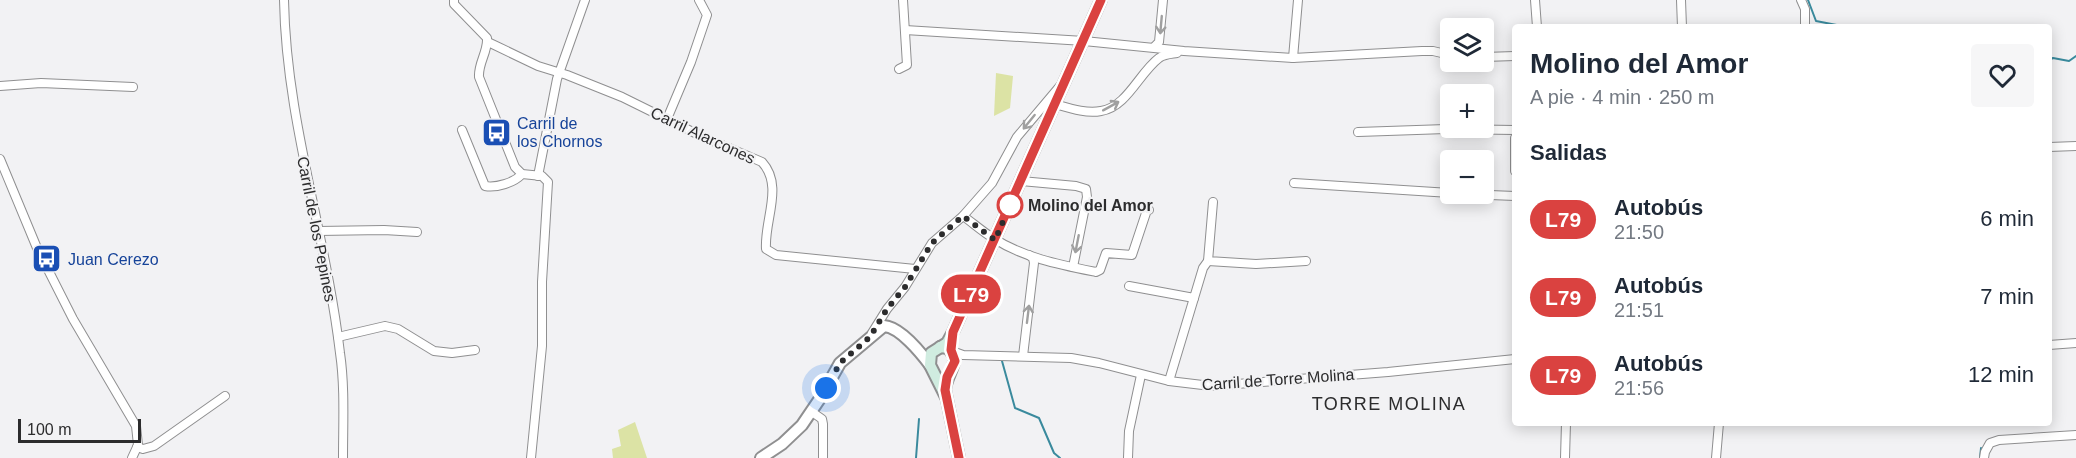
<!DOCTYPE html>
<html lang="es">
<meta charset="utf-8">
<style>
body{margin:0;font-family:Arial,sans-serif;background:#f6f6f7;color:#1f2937;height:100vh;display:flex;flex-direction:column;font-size:22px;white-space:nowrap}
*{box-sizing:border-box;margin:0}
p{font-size:20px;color:#747a83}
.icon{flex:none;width:33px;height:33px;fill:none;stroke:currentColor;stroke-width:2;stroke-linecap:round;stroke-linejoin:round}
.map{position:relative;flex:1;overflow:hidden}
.side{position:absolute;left:1512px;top:24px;width:540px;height:402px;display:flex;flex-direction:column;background:#fff;border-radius:6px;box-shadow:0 3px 15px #0003}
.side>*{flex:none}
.badge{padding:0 12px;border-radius:20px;font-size:21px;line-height:39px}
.controls{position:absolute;left:1440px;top:18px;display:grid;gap:12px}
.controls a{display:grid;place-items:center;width:54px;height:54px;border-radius:6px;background:#fff;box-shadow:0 3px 15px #0003;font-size:30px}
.scale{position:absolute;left:18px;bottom:15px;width:123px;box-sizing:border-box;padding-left:6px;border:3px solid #2c2c2d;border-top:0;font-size:16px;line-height:21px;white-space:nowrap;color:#2c2c2d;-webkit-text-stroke:4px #f2f2f4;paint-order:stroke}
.you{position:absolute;width:30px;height:30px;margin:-15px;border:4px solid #fff;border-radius:50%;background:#1a73e8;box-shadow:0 0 0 9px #1a73e833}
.map>.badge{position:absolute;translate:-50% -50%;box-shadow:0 0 0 3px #fff}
h2{padding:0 18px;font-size:22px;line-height:54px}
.round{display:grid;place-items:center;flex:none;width:63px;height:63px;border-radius:6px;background:#f6f6f7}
.headline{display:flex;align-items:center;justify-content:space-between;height:102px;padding:0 18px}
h1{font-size:28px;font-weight:800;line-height:45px}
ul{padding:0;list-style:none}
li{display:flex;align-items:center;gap:18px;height:78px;padding:0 18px}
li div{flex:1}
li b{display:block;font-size:22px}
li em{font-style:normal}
li .badge{min-width:66px;font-weight:700;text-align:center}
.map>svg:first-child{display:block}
.green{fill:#dce3a5}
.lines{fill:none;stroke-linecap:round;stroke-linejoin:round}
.stream{stroke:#3a8a9d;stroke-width:2}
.minor-casing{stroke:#8f8f90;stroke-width:10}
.tertiary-casing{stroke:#8f8f90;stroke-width:14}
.secondary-casing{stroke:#8f8f90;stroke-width:14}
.minor{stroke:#fff;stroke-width:8}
.tertiary{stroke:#fff;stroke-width:10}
.secondary{stroke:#d0ece0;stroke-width:10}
.oneway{stroke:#a0a0a0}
.line-casing{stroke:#fff;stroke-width:14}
.line{stroke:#da4240;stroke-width:9}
.walk{stroke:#2c2c2d;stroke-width:6;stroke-dasharray:0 10.8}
.stop-dot{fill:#fff;stroke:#da4240;stroke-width:3}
.labels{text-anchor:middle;stroke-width:4.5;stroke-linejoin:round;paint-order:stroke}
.transit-label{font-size:16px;fill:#164399;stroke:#f2f2f4;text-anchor:start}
.street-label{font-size:16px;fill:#2c2c2d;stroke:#f2f2f4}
.stop-label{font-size:16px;font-weight:bold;fill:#2c2c2d;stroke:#f2f2f4;text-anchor:start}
.neighbourhood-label{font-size:18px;letter-spacing:1.5px;fill:#2c2c2d;stroke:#f2f2f4}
</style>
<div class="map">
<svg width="2076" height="458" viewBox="0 0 2076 458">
<rect width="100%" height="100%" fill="#f2f2f4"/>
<g class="green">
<path d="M 996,73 L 1013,76 L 1010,108 L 994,116 Z"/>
<path d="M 635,422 L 647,458 L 613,458 L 612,449 L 621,446 L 618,430 Z"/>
</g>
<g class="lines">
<g class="stream">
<path d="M 1808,0 L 1816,21 L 1847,27"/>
<path d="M 2049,60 L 2053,58 L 2069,61 L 2076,56"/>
<path d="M 1002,361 L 1015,408 L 1039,418 L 1054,453 L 1060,458"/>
<path d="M 916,458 L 919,419"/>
<path d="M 1980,458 L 1981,448"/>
</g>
<defs>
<g id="minor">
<path d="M 284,0 C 286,120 326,234 340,353 C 345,387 343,423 343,458"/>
<path d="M 454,0 L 454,4 L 487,38 C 488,52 478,63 479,77 L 515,167 L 522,174 L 542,176 L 548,182 L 542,282 L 542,346 L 531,458"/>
<path d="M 1535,0 L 1537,27"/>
<path d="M 1681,0 L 1682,27"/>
<path d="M 1801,0 L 1805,9 L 1805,27"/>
<path d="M 905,30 L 1084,41 L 1184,51 L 1293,58 L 1422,51 L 1433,51 L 1450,55"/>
<path d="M 488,42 L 538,66 L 567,75 L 622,97 L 701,136 L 762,162 C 784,186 764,220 766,249 L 776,255 L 915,269"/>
<path d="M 1154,47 L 1159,42 L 1163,0"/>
<path d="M 1484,57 L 1515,56"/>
<path d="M 1293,58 L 1298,0"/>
<path d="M 899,69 L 907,65 L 903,0"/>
<path d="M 0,86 L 41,83 L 133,87"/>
<path d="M 1446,102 L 1446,129 L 1515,130"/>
<path d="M 1055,104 C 1069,108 1086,114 1101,111 C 1127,107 1139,73 1159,58 C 1164,54 1170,54 1177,53"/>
<path d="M 667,119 L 691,62 L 707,15 L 699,0"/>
<path d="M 462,130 L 485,186 C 496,188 514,183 522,174"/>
<path d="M 1358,132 L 1446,129"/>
<path d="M 1515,138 L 1515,171"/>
<path d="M 2049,147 L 2076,146"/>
<path d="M 0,159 L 37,248 L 73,319 L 136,426 L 138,445 L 132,458"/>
<path d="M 538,176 L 557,79 L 585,0"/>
<path d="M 1021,181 L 1076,186 L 1086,189 L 1087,197 L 1073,267"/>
<path d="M 1294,183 L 1450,193"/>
<path d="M 1465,194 L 1515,196"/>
<path d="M 1213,202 L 1208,261 L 1256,264 L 1306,261"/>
<path d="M 963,216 C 973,223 983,232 993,238 C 1024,258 1061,265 1096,272 L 1100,270 L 1106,253 L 1132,255 L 1147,210 L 1149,210"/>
<path d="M 318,231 L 384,230 L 417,232"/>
<path d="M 1129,286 L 1194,298 L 1203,268 L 1208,261"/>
<path d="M 872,333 L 887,309 L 905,287 L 932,243 L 963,216 L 992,183 L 1017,137 L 1060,86"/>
<path d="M 338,337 L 385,326 L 398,329 L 434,351 L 452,353 L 475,350"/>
<path d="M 2049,345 L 2076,343"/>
<path d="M 952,351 L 963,355 L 1071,358 L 1099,363 L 1169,381 L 1211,386 L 1388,372 L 1515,359"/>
<path d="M 1023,356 L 1034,263 L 1033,258 L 1029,255"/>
<path d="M 1169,381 L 1194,298"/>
<path d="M 812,412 L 822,419 L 823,424 L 823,458"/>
<path d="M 137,447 L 143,449 L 154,446 L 225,396"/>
<path d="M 1128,458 L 1129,431 L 1141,375"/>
<path d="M 1565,458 L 1566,423"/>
<path d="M 1716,458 L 1719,423"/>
<path d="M 1984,458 L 1985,452 L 1990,443 L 1999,440 L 2076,435"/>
</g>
<path id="tertiary" d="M 761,458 L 782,444 L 802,425 L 821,397 L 840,363 L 884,326 C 900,327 921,353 930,365"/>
<g id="secondary">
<path d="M 940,347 L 948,348 L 955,357 C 954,369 946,378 945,390 L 959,458"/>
<path d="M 946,397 L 930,365 L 931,353 L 947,343 L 953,332 L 1101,0"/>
</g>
</defs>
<use href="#minor" class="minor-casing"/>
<use href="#tertiary" class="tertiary-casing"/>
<use href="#secondary" class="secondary-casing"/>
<use href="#minor" class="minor"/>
<use href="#tertiary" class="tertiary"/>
<use href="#secondary" class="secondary"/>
</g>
<defs><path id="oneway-shaft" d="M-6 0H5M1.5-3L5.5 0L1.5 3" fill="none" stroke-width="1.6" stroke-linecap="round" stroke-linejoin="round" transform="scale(1.5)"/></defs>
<g class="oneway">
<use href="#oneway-shaft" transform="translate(1161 25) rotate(95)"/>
<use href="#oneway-shaft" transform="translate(1111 106) rotate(-29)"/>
<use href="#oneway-shaft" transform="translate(1029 122) rotate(129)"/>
<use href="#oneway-shaft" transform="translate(1077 244) rotate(101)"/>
<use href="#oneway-shaft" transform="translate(1028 314) rotate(-83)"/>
</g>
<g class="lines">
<defs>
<path id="line" d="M 959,458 L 945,390 L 947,377 L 955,361 L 951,350 L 953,332 L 1101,0"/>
</defs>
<use href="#line" class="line-casing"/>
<use href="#line" class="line"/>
<path class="walk" d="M 826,388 L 840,363 L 870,337 L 887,309 L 905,287 L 932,243 L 963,216 L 995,240 L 1012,201 L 1010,205"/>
</g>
<defs>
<symbol id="bus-square" viewBox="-11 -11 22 22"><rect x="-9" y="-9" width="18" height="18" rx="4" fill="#1a4fb4" stroke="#f2f2f4"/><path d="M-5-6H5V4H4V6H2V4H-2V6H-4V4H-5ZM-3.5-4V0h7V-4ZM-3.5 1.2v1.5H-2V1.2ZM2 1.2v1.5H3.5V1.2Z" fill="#fff"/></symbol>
</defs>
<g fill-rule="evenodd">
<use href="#bus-square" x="480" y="116" width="33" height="33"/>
<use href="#bus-square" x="30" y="242" width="33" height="33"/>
</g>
<circle class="stop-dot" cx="1010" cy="205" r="12"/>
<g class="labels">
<g class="transit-label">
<text x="517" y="129">Carril de<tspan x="517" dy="18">los Chornos</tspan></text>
<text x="68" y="265">Juan Cerezo</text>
</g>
<g class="street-label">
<text transform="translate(703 135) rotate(25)" y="6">Carril Alarcones</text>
<text transform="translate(317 229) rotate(79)" y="6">Carril de los Pepines</text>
<text transform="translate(1278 379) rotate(-4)" y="6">Carril de Torre Molina</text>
</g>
<g class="stop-label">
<text x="1028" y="211">Molino del Amor</text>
</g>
<g class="neighbourhood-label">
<text x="1389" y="410">TORRE MOLINA</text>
</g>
</g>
</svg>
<div class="controls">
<a><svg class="icon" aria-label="layers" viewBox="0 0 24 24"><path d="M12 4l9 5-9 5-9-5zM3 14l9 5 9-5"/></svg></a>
<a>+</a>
<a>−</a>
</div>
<div class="scale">100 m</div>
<div class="you" style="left:826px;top:388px"></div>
<b class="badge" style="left:971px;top:294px;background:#da4240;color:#fff">L79</b>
<section class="side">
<div class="headline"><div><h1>Molino del Amor</h1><p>A pie · 4 min · 250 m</p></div><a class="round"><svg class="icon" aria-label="heart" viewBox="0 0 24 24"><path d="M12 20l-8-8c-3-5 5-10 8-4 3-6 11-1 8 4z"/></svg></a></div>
<h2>Salidas</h2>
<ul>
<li><span class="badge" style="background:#da4240;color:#fff">L79</span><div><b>Autobús</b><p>21:50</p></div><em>6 min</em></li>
<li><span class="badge" style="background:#da4240;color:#fff">L79</span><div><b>Autobús</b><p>21:51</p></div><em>7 min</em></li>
<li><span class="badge" style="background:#da4240;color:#fff">L79</span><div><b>Autobús</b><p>21:56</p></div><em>12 min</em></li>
</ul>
</section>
</div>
